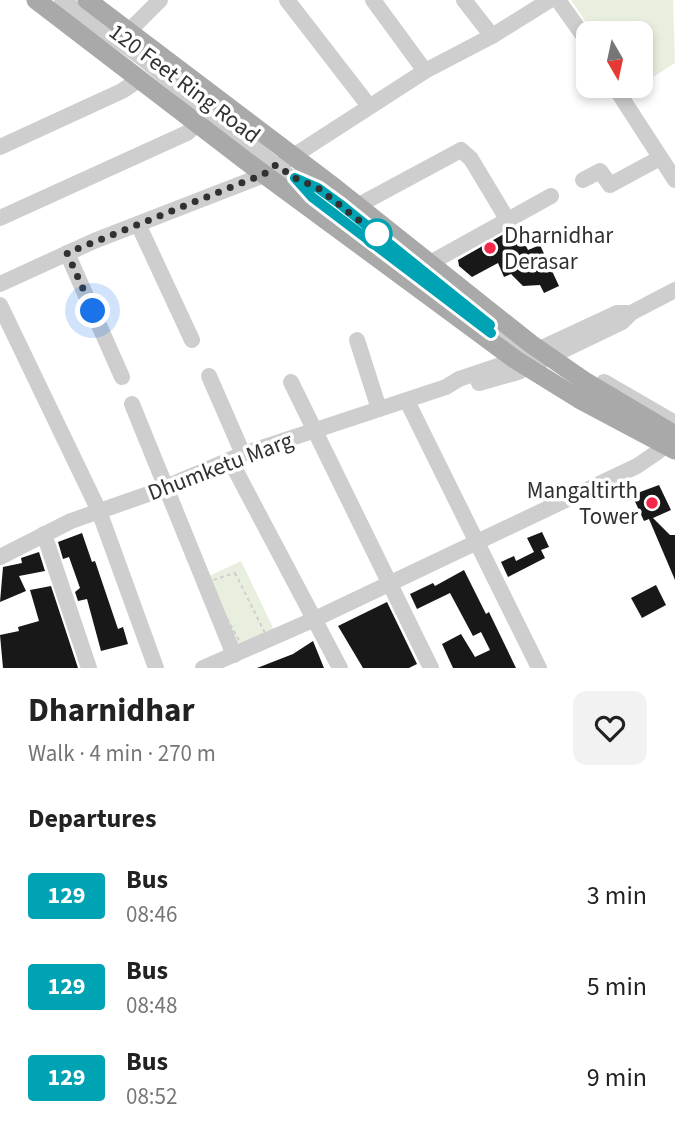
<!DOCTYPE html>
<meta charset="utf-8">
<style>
body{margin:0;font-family:"Source Sans 3",sans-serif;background:#f2f2f2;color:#222;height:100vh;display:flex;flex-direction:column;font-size:26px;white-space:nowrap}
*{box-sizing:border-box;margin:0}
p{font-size:23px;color:#767676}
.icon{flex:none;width:38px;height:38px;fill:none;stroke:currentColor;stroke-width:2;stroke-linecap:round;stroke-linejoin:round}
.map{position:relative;height:668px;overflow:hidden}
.drawer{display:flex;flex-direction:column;background:#fff;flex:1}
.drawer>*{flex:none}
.badge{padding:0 14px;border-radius:5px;font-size:24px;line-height:46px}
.needle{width:46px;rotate:171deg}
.controls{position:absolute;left:576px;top:21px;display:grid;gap:14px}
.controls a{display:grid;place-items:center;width:77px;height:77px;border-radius:14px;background:#fff;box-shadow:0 4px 10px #0003;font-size:35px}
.you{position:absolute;width:35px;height:35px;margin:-18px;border:5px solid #fff;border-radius:50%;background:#1a73e8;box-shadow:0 0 0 10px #1a73e833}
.map>.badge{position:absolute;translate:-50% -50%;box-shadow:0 0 0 4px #fff}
h2{padding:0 28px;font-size:26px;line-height:63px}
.round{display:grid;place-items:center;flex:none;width:74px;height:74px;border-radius:14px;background:#f2f2f2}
.overview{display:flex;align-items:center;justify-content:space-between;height:119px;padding:0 28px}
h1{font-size:33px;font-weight:700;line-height:52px}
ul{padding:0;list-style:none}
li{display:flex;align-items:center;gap:21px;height:91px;padding:0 28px}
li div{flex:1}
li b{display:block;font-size:26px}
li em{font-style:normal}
li .badge{min-width:77px;font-weight:700;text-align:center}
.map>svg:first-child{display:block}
.green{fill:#e9efdf}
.building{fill:#181818}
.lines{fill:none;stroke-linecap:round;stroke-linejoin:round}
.path{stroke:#cecece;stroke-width:2;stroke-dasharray:3.5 3.5;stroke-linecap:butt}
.minor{stroke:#cecece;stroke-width:16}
.major{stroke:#a9a9a9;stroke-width:19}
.line-casing{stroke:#fff;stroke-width:16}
.line{stroke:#00a3b4;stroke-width:10}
.walk{stroke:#313131;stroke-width:7;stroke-dasharray:0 12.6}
.stop-dot{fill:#fff;stroke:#00a3b4;stroke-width:3.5}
.poi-dot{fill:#f52749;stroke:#fff;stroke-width:2.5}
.labels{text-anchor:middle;stroke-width:7;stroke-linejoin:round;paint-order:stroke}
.street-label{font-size:23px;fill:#313131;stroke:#fff}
.poi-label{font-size:23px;fill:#313131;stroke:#fff;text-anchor:start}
</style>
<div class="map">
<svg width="675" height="668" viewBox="0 0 675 668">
<rect width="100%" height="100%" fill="#fff"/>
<g class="green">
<path d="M 571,0 L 673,0 L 675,63 L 641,85 L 640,33 L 593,33 Z"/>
<path d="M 241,561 L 276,634 L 237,650 L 205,578 Z"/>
</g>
<g class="building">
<path d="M 516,227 L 528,250 L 540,245 L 559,286 L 544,293 L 540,285 L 523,286 L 511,274 L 504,277 L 498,263 L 472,277 L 459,266 L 458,260 Z"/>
<path d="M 659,485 L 671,510 L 653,518 L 670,535 L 675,535 L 675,580 L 649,519 L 644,521 L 632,495 Z"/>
<path d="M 542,532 L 549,547 L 541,550 L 545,558 L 508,577 L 501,562 L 514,556 L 516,561 L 534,552 L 527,538 Z"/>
<path d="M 82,533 L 92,562 L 95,561 L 118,629 L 123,627 L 128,644 L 101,651 L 87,599 L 78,601 L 75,592 L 80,588 L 69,557 L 63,559 L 58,542 Z"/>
<path d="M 39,552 L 45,571 L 19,576 L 26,591 L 0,602 L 3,567 L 22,563 L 21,558 Z"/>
<path d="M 464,570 L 486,614 L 489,612 L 516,668 L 453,668 L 442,644 L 461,634 L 475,657 L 490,650 L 481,632 L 473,636 L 450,593 L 417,609 L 410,594 L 433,583 L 435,586 Z"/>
<path d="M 656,585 L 666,605 L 642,618 L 631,598 Z"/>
<path d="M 51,586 L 78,668 L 3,668 L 0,635 L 19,631 L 18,627 L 39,621 L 30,590 Z"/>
<path d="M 387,602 L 417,664 L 409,668 L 363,668 L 338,626 Z"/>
<path d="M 313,641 L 324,668 L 257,668 L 293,654 Z"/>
</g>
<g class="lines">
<path class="path" d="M 235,573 L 265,633 L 241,644 L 211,589 L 210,581 Z"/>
<g class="minor">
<path d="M 62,0 L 142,58 L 371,242"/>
<path d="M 287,0 L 369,106"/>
<path d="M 373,0 L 425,71"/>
<path d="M 464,0 L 492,36"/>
<path d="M 558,0 L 588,42"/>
<path d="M 129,31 L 160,0"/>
<path d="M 614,86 L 675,180"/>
<path d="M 0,147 L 122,91 L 140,79"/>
<path d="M 583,180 L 600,171 L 610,185 L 660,158"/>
<path d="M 357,206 L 461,150 L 471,159 L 507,219"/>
<path d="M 0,218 L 187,133 L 198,123"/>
<path d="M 138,224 L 192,340"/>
<path d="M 366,225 L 490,325 L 528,349"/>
<path d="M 67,253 L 122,377"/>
<path d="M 430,263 L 551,196"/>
<path d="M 0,284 L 94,241 L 264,175 L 425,71 L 492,36 L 550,0"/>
<path d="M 0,305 L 99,511 L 156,668"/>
<path d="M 357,340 L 379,409"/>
<path d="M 209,376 L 243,454"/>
<path d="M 291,382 L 431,668"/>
<path d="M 604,382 L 675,423"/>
<path d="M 479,383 L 518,372 L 622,322 L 631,313 L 675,290"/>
<path d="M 407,401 L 539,668"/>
<path d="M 132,404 L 234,655"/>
<path d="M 230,460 L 340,668"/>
<path d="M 44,534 L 89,668"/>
<path d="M 0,557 L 71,521 L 154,492 L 243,454 L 446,387 L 459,379 L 516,360 L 617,313 L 631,313"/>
<path d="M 203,668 L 315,619 L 637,466 L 659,451"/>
</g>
<g class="major">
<path d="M 36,0 L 246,161 L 516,360 L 579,399 L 675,450"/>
<path d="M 87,0 L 330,184 L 531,344 L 586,382 L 675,435"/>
</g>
</g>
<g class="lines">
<defs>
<path id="line" d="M 490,325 L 340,204 L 318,188 L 295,178 L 312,197 L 491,333"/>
</defs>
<use href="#line" class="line-casing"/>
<use href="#line" class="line"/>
<path class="walk" d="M 93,311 L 67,253 L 264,174 L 276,165 L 295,178 L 318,188 L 383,239 L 377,234"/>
</g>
<circle class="stop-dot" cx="377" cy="234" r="14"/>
<g class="poi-dot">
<circle cx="490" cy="248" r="7"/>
<circle cx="652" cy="503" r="7"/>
</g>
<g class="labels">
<g class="street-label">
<text transform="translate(185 83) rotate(37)" y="8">120 Feet Ring Road</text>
<text transform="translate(220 466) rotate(-21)" y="8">Dhumketu Marg</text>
</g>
<g class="poi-label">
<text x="504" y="243">Dharnidhar<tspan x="504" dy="26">Derasar</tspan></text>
<text x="638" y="498" text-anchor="end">Mangaltirth<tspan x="638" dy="26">Tower</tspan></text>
</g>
</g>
</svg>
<div class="controls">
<a><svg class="needle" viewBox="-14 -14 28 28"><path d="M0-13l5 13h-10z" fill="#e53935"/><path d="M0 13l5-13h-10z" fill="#767676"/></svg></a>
</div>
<div class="you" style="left:93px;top:311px"></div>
</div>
<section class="drawer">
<div class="overview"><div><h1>Dharnidhar</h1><p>Walk · 4 min · 270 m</p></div><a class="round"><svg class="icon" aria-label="heart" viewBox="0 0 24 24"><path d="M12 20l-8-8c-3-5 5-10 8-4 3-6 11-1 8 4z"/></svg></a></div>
<h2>Departures</h2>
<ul>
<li><span class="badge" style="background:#00a3b4;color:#fff">129</span><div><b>Bus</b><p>08:46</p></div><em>3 min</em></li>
<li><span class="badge" style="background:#00a3b4;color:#fff">129</span><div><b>Bus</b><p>08:48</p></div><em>5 min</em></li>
<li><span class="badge" style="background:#00a3b4;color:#fff">129</span><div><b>Bus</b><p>08:52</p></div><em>9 min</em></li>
</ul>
</section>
